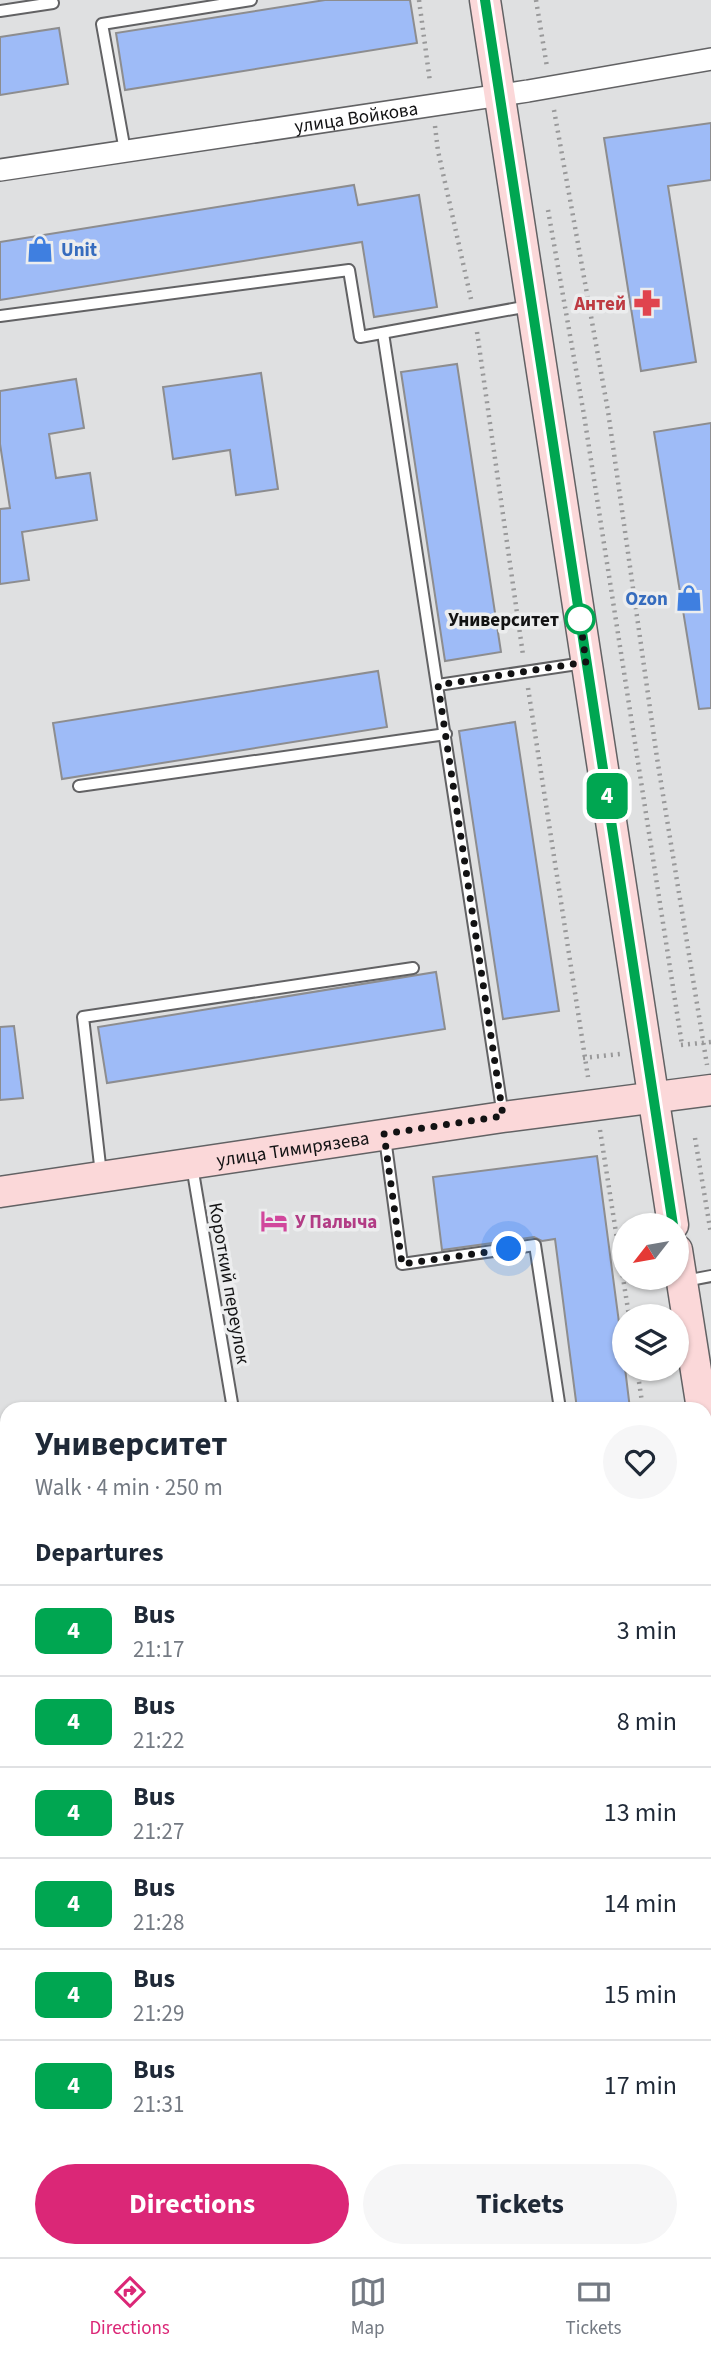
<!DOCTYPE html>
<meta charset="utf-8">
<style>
body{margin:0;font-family:"Source Sans 3",sans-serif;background:#f6f6f7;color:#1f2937;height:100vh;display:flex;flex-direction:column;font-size:26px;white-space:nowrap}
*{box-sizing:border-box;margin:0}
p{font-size:23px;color:#747a83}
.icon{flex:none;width:38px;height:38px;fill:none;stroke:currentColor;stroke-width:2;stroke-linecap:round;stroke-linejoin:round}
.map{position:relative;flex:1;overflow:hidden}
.side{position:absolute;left:0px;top:1402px;width:712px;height:856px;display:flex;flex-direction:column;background:#fff;border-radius:21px 21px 0 0;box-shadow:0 2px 5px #0004}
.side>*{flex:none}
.badge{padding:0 14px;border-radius:10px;font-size:24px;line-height:46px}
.needle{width:46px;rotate:239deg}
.tools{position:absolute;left:612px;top:1213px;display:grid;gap:14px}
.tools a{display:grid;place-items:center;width:77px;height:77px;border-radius:50%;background:#fff;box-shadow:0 2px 5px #0004;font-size:35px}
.you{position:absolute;width:35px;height:35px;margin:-18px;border:5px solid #fff;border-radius:50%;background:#1a73e8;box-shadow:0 0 0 10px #1a73e833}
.map>.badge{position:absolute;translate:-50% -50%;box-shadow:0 0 0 4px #fff}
h2{padding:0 35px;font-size:26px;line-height:63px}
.round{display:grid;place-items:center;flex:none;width:74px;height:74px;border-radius:37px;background:#f6f6f7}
.overview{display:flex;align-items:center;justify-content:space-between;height:119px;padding:0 35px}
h1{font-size:33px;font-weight:700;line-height:52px}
.button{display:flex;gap:14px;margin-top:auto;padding:14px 35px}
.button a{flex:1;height:80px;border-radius:42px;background:#db2777;color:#fff;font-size:28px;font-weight:700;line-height:80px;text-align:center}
.button a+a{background:#f6f6f7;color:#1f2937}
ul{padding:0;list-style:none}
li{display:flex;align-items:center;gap:21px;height:91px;padding:0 35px;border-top:2px solid #e0e1e3}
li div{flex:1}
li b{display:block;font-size:26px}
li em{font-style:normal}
li .badge{min-width:77px;font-weight:700;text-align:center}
.tab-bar{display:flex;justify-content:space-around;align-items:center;height:98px;border-top:2px solid #e0e1e3;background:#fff;font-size:19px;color:#747a83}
.tab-bar a{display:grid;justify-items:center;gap:4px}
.tab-bar .selected{color:#db2777}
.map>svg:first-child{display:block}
.built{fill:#d0d4dc}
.green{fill:#acb884}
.building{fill:#9ebbf7;stroke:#8d8d8f;stroke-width:2}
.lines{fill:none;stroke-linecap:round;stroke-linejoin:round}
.lane-casing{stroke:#626264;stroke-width:14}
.street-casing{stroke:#626264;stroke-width:24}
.secondary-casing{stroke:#626264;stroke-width:33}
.path{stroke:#99999a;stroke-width:4.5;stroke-dasharray:2 5;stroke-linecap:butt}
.lane{stroke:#fff;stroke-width:10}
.street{stroke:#fff;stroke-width:21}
.secondary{stroke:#fbd8d9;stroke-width:30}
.line-casing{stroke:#fff;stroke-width:16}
.line{stroke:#00a651;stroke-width:10}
.walk{stroke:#121213;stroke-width:7;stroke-dasharray:0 12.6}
.stop-dot{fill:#fff;stroke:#00a651;stroke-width:3.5}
.labels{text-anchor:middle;stroke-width:7;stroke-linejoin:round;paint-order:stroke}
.street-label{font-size:19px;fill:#121213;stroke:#ecedee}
.shop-label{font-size:19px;font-weight:bold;fill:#366cbe;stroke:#ecedee;text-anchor:start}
.health-label{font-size:19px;font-weight:bold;fill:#be3a42;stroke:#ecedee;text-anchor:end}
.stop-label{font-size:19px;font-weight:bold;fill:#121213;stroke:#ecedee;text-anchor:end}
.hotel-label{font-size:19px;font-weight:bold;fill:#b23c85;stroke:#ecedee;text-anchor:start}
</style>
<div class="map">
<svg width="711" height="2257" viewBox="0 0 711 2257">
<rect width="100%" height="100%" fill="#dfe0e1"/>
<g class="built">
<path d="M 705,1611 L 711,1640 L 711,2064 L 705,2065 Z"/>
<path d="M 7,1752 L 7,2014 L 0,1971 L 0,1753 Z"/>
</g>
<path class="green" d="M 0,2111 L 7,2151 L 7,2190 L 0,2150 Z"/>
<g class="building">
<path d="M 325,0 L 410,0 L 417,43 L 125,90 L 116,33 Z"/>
<path d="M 59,28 L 68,84 L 0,95 L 0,37 Z"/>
<path d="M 711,123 L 711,180 L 668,186 L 696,362 L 641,371 L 604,138 Z"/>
<path d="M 354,185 L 358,205 L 419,195 L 437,307 L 374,317 L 362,242 L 0,300 L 0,242 Z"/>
<path d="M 457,364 L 501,652 L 445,661 L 401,372 Z"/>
<path d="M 261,373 L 278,489 L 236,495 L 230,450 L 173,459 L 163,387 Z"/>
<path d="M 76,379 L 84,428 L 49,434 L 56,478 L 90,473 L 97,520 L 22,532 L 29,580 L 0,584 L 0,509 L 10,508 L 0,444 L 0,391 Z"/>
<path d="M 711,423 L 711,708 L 699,709 L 654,432 Z"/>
<path d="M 378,671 L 387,727 L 62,779 L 53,723 Z"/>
<path d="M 515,722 L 559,1011 L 503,1019 L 459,731 Z"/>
<path d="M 436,972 L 445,1029 L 107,1083 L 98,1027 Z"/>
<path d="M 14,1026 L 23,1098 L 0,1100 L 0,1027 Z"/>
<path d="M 597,1156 L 625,1368 L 630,1409 L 577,1409 L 555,1239 L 542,1241 L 534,1237 L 442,1250 L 433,1177 Z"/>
</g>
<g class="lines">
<defs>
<g id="lane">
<path d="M 0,11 L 53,3"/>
<path d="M 125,151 L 102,24 L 251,0"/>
<path d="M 0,316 L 349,270 L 360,337 L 529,306"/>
<path d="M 383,333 L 503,1116"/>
<path d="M 438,685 L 584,663"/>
<path d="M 79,786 L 446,734"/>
<path d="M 385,1138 L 402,1264 L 535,1245 L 560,1409"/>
<path d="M 192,1166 L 233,1409"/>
<path d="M 101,1174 L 83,1017 L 413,968"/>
<path d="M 685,1281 L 711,1276"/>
<path d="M 0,1509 L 7,1508"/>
<path d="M 0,1696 L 7,1694"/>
<path d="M 0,1766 L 7,1765"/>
<path d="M 705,1957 L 711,1957"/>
<path d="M 0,2021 L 7,2020"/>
</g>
<g id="street">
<path id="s1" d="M 0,170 L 528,91 L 711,59"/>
<path d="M 0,2066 L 7,2108"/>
<path d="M 705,2083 L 711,2082"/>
<path d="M 0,2198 L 7,2248"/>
<path d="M 29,2250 L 30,2257"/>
<path d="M 366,2250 L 367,2257"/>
</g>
<g id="secondary">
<path d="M 485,0 L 673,1225"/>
<path id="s2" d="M 0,1192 L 503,1117 L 711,1090"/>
<path d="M 677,1250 L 702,1409"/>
<path d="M 705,1427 L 711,1463"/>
</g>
</defs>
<use href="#lane" class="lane-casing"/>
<use href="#street" class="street-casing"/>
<use href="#secondary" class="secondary-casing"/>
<g class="path">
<path d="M 419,0 L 430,82"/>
<path d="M 536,0 L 547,67"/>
<path d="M 554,110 L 608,411 L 657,758 L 707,1065"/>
<path d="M 435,126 L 438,151 L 471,299"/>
<path d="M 548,210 L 584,415 L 682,1045"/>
<path d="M 477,332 L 523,655"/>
<path d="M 528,688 L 588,1077"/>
<path d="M 681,1045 L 711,1042"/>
<path d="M 583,1058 L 620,1054"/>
<path d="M 600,1130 L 629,1316"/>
<path d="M 695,1138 L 711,1234"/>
<path d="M 637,1368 L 643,1409"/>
<path d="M 705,1814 L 711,1852"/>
</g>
<use href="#lane" class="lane"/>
<use href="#street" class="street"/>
<use href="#secondary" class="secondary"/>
</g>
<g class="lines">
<defs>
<path id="line" d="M 485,0 L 673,1225"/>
</defs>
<use href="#line" class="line-casing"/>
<use href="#line" class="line"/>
<path class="walk" d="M 509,1249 L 402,1264 L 384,1134 L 503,1116 L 438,685 L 586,662 L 580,619"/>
</g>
<defs>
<symbol id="shop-bare" viewBox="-9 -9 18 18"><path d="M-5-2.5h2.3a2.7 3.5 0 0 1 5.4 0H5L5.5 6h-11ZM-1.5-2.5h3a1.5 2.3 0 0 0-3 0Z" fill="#3f7fe0" stroke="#ecedee" stroke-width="2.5" paint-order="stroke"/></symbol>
<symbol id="pharmacy-bare" viewBox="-9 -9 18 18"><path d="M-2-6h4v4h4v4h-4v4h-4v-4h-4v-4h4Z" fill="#e0444e" stroke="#ecedee" stroke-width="2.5" paint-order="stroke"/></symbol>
<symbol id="hotel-bare" viewBox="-9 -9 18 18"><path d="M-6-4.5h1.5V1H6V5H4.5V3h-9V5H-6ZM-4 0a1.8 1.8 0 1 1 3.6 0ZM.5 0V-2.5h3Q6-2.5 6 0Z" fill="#d1479c" stroke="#ecedee" stroke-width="2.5" paint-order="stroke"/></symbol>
</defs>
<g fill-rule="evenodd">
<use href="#shop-bare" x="21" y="230" width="38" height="38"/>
<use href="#pharmacy-bare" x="628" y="284" width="38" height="38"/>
<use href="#shop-bare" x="670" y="579" width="38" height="38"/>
<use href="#hotel-bare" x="255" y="1202" width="38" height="38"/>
</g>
<circle class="stop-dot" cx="580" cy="619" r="14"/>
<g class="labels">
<g class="street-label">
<text dy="7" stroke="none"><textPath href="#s1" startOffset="360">улица Войкова</textPath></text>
<text dy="7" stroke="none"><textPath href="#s2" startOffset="296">улица Тимирязева</textPath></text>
<text transform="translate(230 1283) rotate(80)" y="7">Короткий переулок</text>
</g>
<g class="shop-label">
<text x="61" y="256">Unit</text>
<text x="668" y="605" text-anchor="end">Ozon</text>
</g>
<g class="health-label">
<text x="626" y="310">Антей</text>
</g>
<g class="stop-label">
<text x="559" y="626">Университет</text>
</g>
<g class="hotel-label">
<text x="295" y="1228">У Палыча</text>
</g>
</g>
</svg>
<div class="tools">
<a><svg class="needle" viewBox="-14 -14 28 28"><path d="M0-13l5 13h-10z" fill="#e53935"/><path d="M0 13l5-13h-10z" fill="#747a83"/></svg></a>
<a><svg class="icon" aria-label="layers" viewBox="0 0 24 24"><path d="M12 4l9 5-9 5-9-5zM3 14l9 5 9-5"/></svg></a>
</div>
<div class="you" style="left:509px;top:1249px"></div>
<b class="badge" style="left:607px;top:796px;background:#00a651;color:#fff">4</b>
<section class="side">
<div class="overview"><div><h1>Университет</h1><p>Walk · 4 min · 250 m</p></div><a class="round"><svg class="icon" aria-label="heart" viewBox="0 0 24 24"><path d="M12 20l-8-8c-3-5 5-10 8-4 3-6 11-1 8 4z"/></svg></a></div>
<h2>Departures</h2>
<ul>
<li><span class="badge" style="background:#00a651;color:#fff">4</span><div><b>Bus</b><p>21:17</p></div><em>3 min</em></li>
<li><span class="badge" style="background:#00a651;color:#fff">4</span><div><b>Bus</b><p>21:22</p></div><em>8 min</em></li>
<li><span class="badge" style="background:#00a651;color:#fff">4</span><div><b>Bus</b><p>21:27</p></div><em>13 min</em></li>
<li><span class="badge" style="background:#00a651;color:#fff">4</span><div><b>Bus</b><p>21:28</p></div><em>14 min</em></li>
<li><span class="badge" style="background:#00a651;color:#fff">4</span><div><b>Bus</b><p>21:29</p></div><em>15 min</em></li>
<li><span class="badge" style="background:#00a651;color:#fff">4</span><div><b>Bus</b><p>21:31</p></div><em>17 min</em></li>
</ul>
<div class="button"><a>Directions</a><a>Tickets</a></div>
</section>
</div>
<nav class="tab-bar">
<a class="selected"><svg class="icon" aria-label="directions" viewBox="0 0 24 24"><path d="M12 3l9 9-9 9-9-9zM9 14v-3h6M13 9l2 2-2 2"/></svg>Directions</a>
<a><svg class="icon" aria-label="map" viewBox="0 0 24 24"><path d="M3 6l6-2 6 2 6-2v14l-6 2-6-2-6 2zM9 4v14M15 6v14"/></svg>Map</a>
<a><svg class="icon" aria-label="tickets" viewBox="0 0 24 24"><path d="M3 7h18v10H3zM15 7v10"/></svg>Tickets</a>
</nav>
